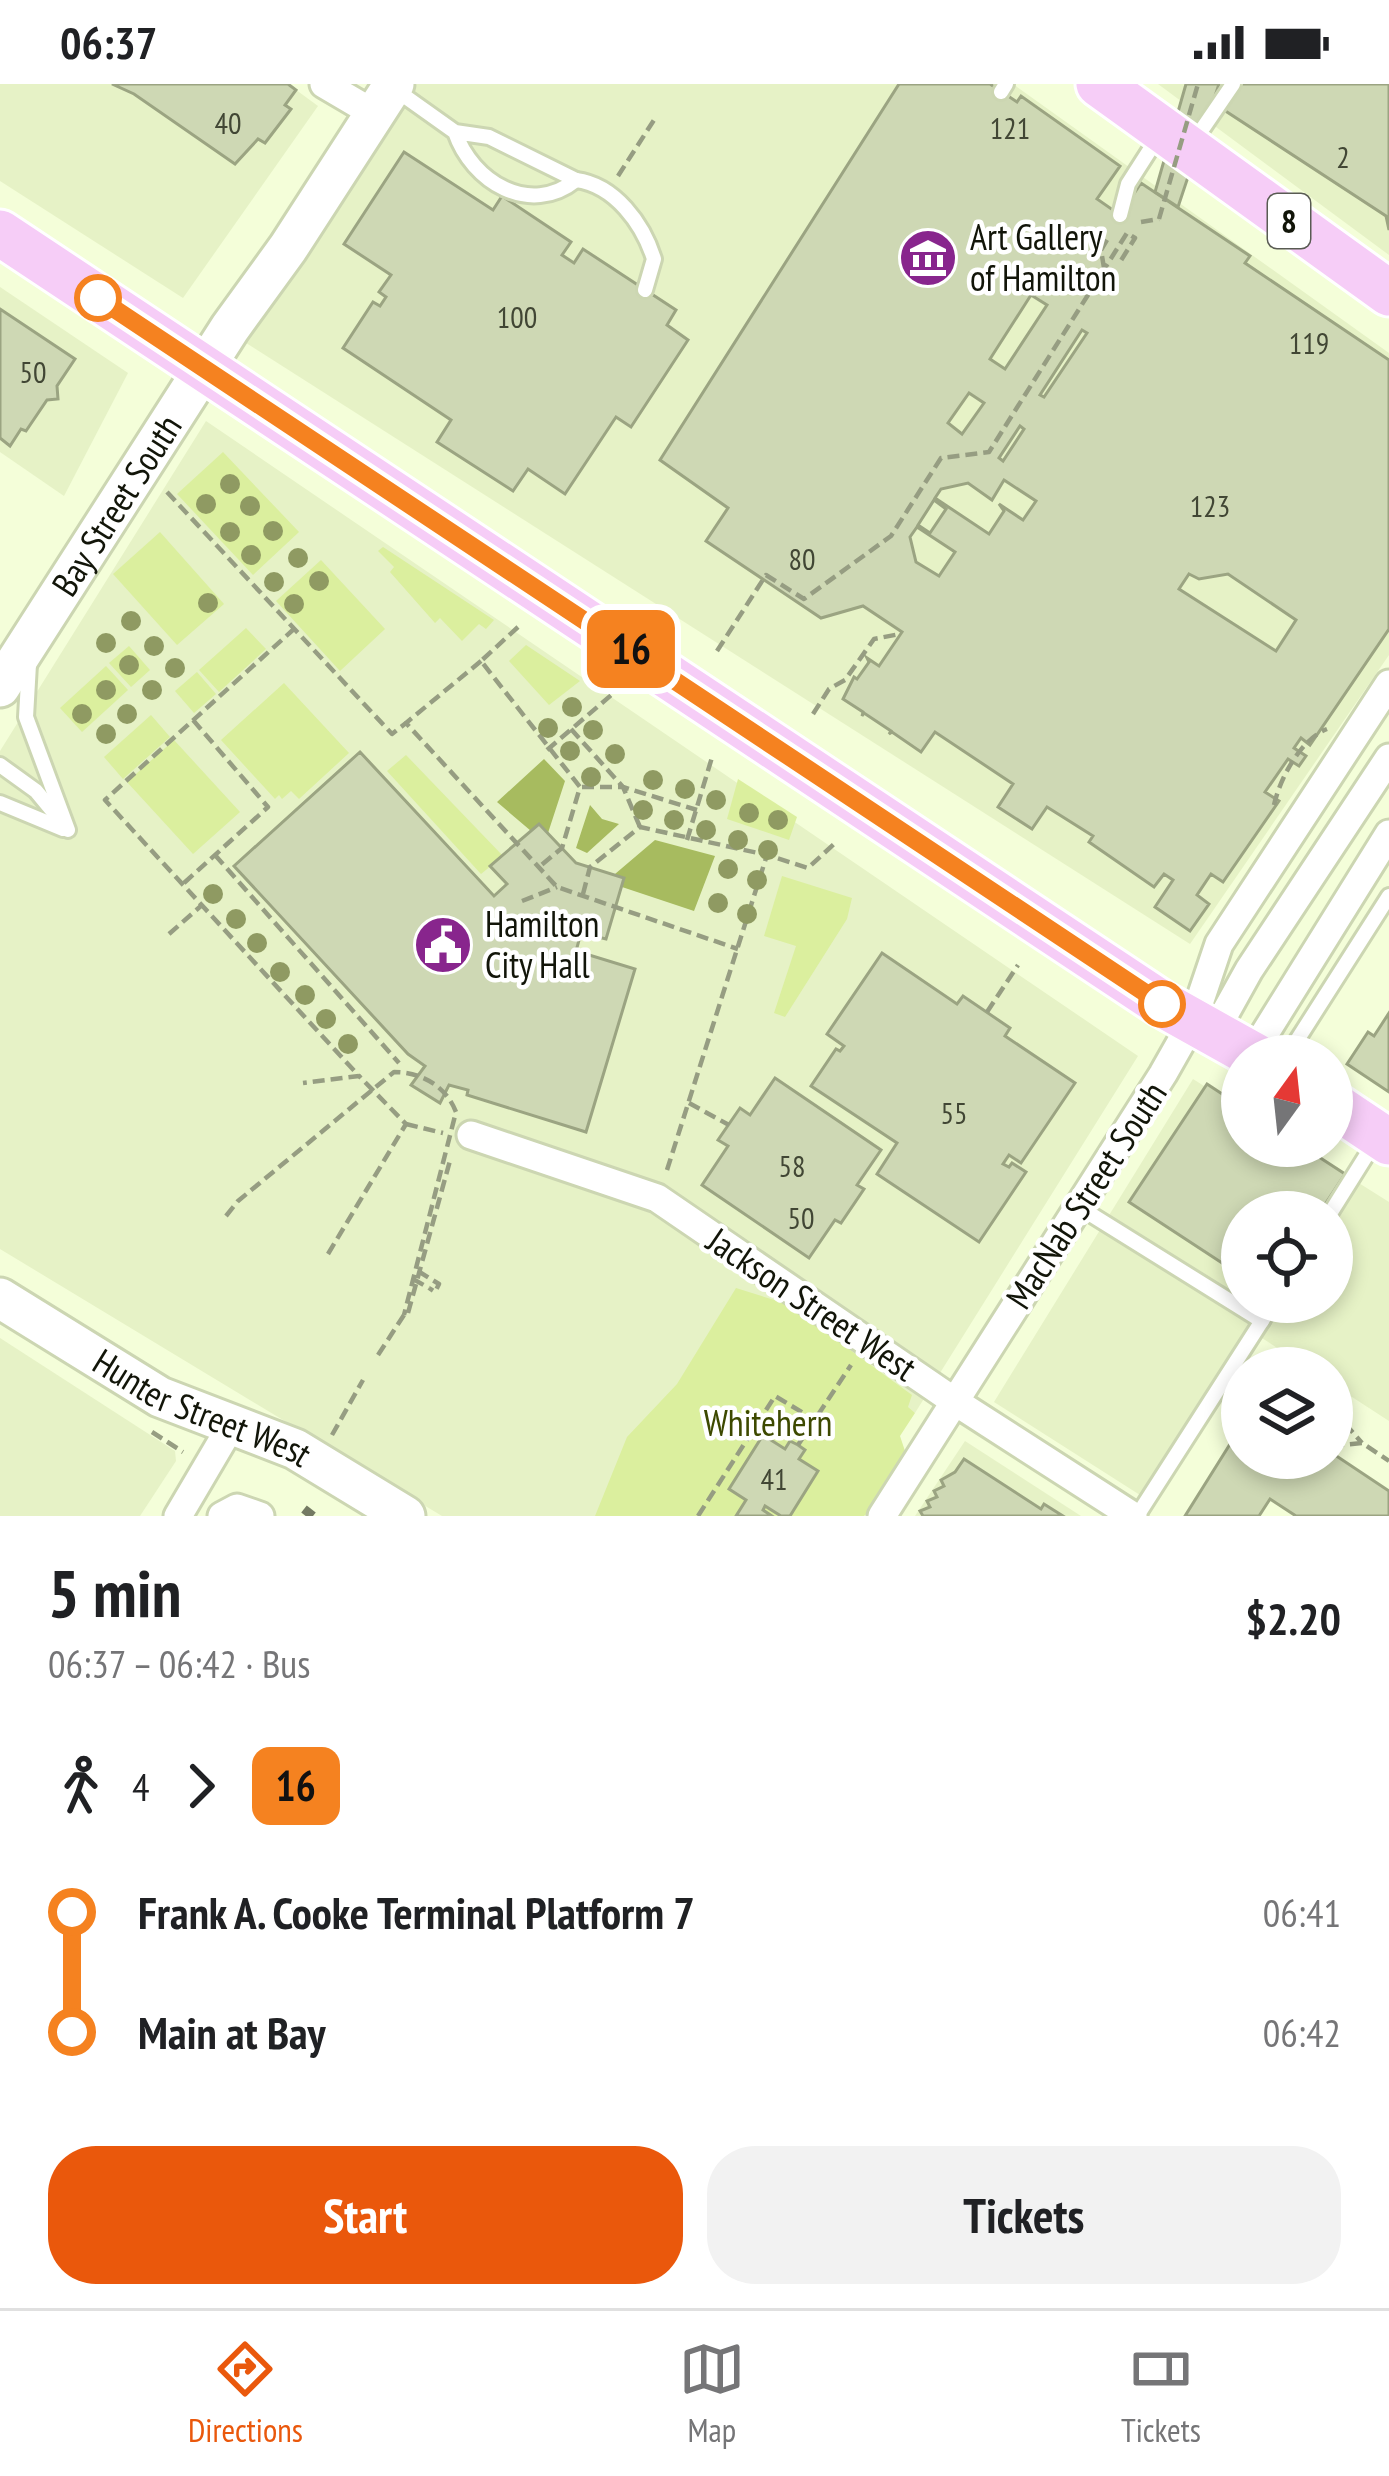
<!DOCTYPE html>
<meta charset="utf-8">
<style>
body{margin:0;font-family:"PT Sans Narrow",sans-serif;background:#f2f2f2;color:#202124;height:100vh;display:flex;flex-direction:column;font-size:45px;white-space:nowrap}
*{box-sizing:border-box;margin:0}
p{font-size:39px;color:#757577}
.icon{flex:none;width:66px;height:66px;fill:none;stroke:currentColor;stroke-width:2;stroke-linecap:round;stroke-linejoin:round}
.map{position:relative;height:1432px;overflow:hidden}
.side{display:flex;flex-direction:column;background:#fff;flex:1}
.side>*{flex:none}
.badge{padding:0 24px;border-radius:18px;font-size:42px;line-height:78px}
.needle{width:78px;rotate:15deg}
.tools{position:absolute;left:1221px;top:951px;display:grid;gap:24px}
.tools a{display:grid;place-items:center;width:132px;height:132px;border-radius:50%;background:#fff;box-shadow:0 6px 18px #0003;font-size:60px}
.map>.badge{position:absolute;translate:-50% -50%;box-shadow:0 0 0 6px #fff}
.legs{display:flex;align-items:center;gap:18px;height:132px;padding:0 48px;font-size:39px}
.legs p{margin-inline-start:auto}
.overview{display:flex;align-items:center;justify-content:space-between;height:204px;padding:0 48px}
h1{font-size:66px;font-weight:700;line-height:90px}
.action{display:flex;gap:24px;margin-top:auto;padding:24px 48px}
.action a{flex:1;height:138px;border-radius:48px;background:#ea580c;color:#fff;font-size:48px;font-weight:700;line-height:138px;text-align:center}
.action a+a{background:#f2f2f2;color:#202124}
ul{padding:0 48px;list-style:none}
li{display:flex;align-items:center;gap:42px;height:120px;font-size:45px}
li i{display:grid;place-items:center;width:18px;height:100%;margin:0 15px;background:currentColor}
li i::after{content:'';width:30px;height:30px;margin:-15px;border:9px solid;border-radius:50%;background:#fff}
li p{margin-inline-start:auto}
li:first-child i{background:linear-gradient(#0000 50%,currentColor 0)}
li:last-child i{background:linear-gradient(currentColor 50%,#0000 0)}
.status{display:flex;justify-content:space-between;align-items:center;height:84px;padding:0 60px;background:#fff;direction:ltr}
.status svg{height:33px;fill:currentColor}
.menu{display:flex;justify-content:space-around;align-items:center;height:168px;border-top:3px solid #e0e0e0;background:#fff;font-size:33px;color:#757577}
.menu a{display:grid;justify-items:center;gap:6px}
.menu .current{color:#ea580c}
.map>svg:first-child{display:block}
.built{fill:#e6f2c6;fill-rule:evenodd}
.green{fill:#dbef9e}
.water{fill:#a7bb5f}
.building{fill:#ced8b4;stroke:#9ba482;stroke-width:3;fill-rule:evenodd}
.lines{fill:none;stroke-linecap:round;stroke-linejoin:round}
.lane-casing{stroke:#ccd6b2;stroke-width:20}
.street-casing{stroke:#ccd6b2;stroke-width:33}
.secondary-casing{stroke:#ccd6b2;stroke-width:45}
.primary-casing{stroke:#fff;stroke-width:51}
.path{stroke:#969d82;stroke-width:4.5;stroke-dasharray:12 6;stroke-linecap:butt}
.lane{stroke:#fff;stroke-width:14}
.street{stroke:#fff;stroke-width:27}
.secondary{stroke:#fff;stroke-width:39}
.primary{stroke:#f6cdf7;stroke-width:45}
.rail{stroke:#747a63;stroke-width:9;stroke-dasharray:18 9;stroke-linecap:butt}
.path-bridge{stroke:#969d82;stroke-width:4.5;stroke-dasharray:12 6;stroke-linecap:butt}
.tree{fill:#8f9a62}
.line-1-casing{stroke:#fff;stroke-width:27}
.line-1{stroke:#f58220;stroke-width:18}
.stop-1-dot{fill:#fff;stroke:#f58220;stroke-width:6}
.labels{text-anchor:middle;stroke-width:9;stroke-linejoin:round;paint-order:stroke}
.number-label{font-size:30px;fill:#414634}
.shield{fill:#fff;stroke:#595b53;stroke-width:3}
.shield-label{font-size:33px;font-weight:bold;fill:#121509}
.poi-label{font-size:36px;fill:#121509;stroke:#fff;text-anchor:start}
.street-label{font-size:36px;fill:#121509;stroke:#fff}
.park-label{font-size:36px;fill:#3d4900;stroke:#fff}
</style>
<div class="status"><b>06:37</b><svg viewBox="0 0 49 12"><path d="M0 12V9h3v3zM5 12V6h3v6zM10 12V3h3v9zM15 12V0h3v12zM26 1h20v11H26zM47 4h2v5h-2z"/></svg></div>
<div class="map">
<svg width="1389" height="1432" viewBox="0 0 1389 1432">
<rect width="100%" height="100%" fill="#f4fed9"/>
<g class="built">
<path d="M 0,0 L 288,0 L 318,22 L 183,214 L 0,97 Z"/>
<path d="M 417,0 L 1013,0 L 1389,269 L 1389,571 L 1190,860 L 243,257 Z"/>
<path d="M 1158,0 L 1389,0 L 1389,171 Z"/>
<path d="M 0,203 L 128,289 L 64,412 L 0,368 Z"/>
<path d="M 206,337 L 1138,972 L 915,1329 L 740,1210 L 604,1432 L 442,1432 L 0,1165 L 0,667 Z"/>
<path d="M 1193,995 L 1242,1026 L 1242,1062 L 1300,1062 L 1389,1118 L 1389,1337 L 1332,1300 L 1332,1284 L 1308,1284 L 1262,1254 L 1151,1418 L 994,1318 ZM 1242,1128 L 1332,1128 L 1332,1218 L 1242,1218 Z"/>
<path d="M 0,1254 L 175,1367 L 176,1377 L 140,1432 L 0,1432 Z"/>
<path d="M 965,1357 L 1081,1432 L 915,1432 Z"/>
</g>
<g class="green">
<path d="M 223,368 L 299,448 L 253,491 L 177,410 Z"/>
<path d="M 160,448 L 224,520 L 177,561 L 113,490 Z"/>
<path d="M 383,463 L 494,536 L 486,545 L 479,540 L 462,557 L 440,534 L 435,539 L 390,488 L 394,483 L 378,467 Z"/>
<path d="M 321,476 L 385,545 L 340,587 L 276,517 Z"/>
<path d="M 246,544 L 266,565 L 219,608 L 199,586 Z"/>
<path d="M 526,561 L 580,597 L 549,621 L 509,577 Z"/>
<path d="M 129,562 L 150,586 L 131,603 L 109,579 Z"/>
<path d="M 106,582 L 128,606 L 82,648 L 60,624 Z"/>
<path d="M 197,588 L 216,610 L 194,629 L 175,607 Z"/>
<path d="M 284,599 L 349,669 L 299,715 L 291,707 L 282,715 L 279,711 L 275,715 L 221,656 Z"/>
<path d="M 151,631 L 170,653 L 123,695 L 104,673 Z"/>
<path d="M 174,656 L 240,728 L 193,770 L 127,698 Z"/>
<path d="M 406,671 L 503,772 L 481,790 L 387,687 Z"/>
<path d="M 738,695 L 797,733 L 789,756 L 727,735 Z"/>
<path d="M 782,792 L 852,814 L 847,835 L 785,933 L 774,929 L 796,862 L 764,852 Z"/>
<path d="M 736,1204 L 787,1220 L 912,1311 L 908,1323 L 915,1329 L 900,1352 L 906,1370 L 888,1412 L 864,1432 L 595,1432 L 627,1353 L 677,1300 Z"/>
</g>
<g class="water">
<path d="M 544,675 L 565,697 L 548,749 L 539,740 L 531,747 L 497,718 Z"/>
<path d="M 590,721 L 602,735 L 619,740 L 587,769 L 576,764 Z"/>
<path d="M 655,756 L 715,772 L 694,827 L 622,803 L 624,794 L 615,790 Z"/>
</g>
<g class="building">
<path d="M 112,0 L 288,0 L 296,6 L 285,21 L 291,25 L 265,59 L 258,55 L 235,80 L 134,10 Z"/>
<path d="M 899,0 L 990,0 L 1017,18 L 1021,12 L 1120,82 L 1097,115 L 1120,131 L 1141,99 L 1250,172 L 1245,179 L 1389,276 L 1389,545 L 1310,661 L 1301,654 L 1294,664 L 1306,672 L 1299,682 L 1288,675 L 1265,708 L 1279,717 L 1223,798 L 1211,790 L 1197,811 L 1209,820 L 1190,847 L 1155,823 L 1173,796 L 1164,790 L 1154,803 L 1089,758 L 1093,752 L 1047,723 L 1032,745 L 998,723 L 1013,700 L 935,648 L 921,668 L 892,648 L 889,650 L 891,647 L 864,629 L 862,632 L 863,628 L 843,615 L 854,593 L 857,595 L 869,578 L 867,574 L 879,582 L 902,548 L 863,522 L 821,534 L 706,457 L 728,424 L 660,376 ZM 1031,211 L 1047,221 L 1005,285 L 990,275 ZM 1082,246 L 1087,249 L 1044,313 L 1040,311 ZM 969,309 L 984,319 L 962,350 L 948,339 ZM 1020,342 L 1024,345 L 1003,377 L 999,374 ZM 1004,396 L 1036,417 L 1023,436 L 999,420 L 1004,427 L 989,450 L 935,414 L 941,405 L 968,399 L 992,416 ZM 934,416 L 946,425 L 930,449 L 918,441 ZM 917,443 L 955,468 L 939,492 L 916,478 L 910,453 ZM 1189,490 L 1199,495 L 1228,490 L 1296,536 L 1276,567 L 1179,505 Z"/>
<path d="M 1186,0 L 1219,0 L 1178,123 L 1155,108 Z"/>
<path d="M 1241,0 L 1389,0 L 1389,146 L 1386,132 L 1224,26 Z"/>
<path d="M 404,68 L 493,126 L 502,112 L 571,158 L 562,171 L 574,179 L 583,165 L 676,226 L 667,241 L 688,256 L 631,343 L 616,333 L 565,410 L 528,385 L 513,407 L 437,358 L 451,336 L 343,264 L 373,218 L 380,222 L 386,213 L 379,208 L 391,191 L 344,160 Z"/>
<path d="M 0,225 L 75,275 L 57,302 L 58,315 L 47,316 L 26,347 L 21,345 L 10,362 L 0,354 Z"/>
<path d="M 360,668 L 494,812 L 507,800 L 490,782 L 539,740 L 576,779 L 624,794 L 606,855 L 581,849 L 576,867 L 635,885 L 586,1048 L 467,1011 L 468,1006 L 449,1001 L 440,1019 L 411,1001 L 425,982 L 408,970 L 234,782 Z"/>
<path d="M 882,869 L 957,920 L 963,912 L 1010,944 L 1005,952 L 1075,999 L 1021,1079 L 1009,1071 L 1003,1080 L 1009,1083 L 1012,1079 L 1026,1088 L 979,1158 L 877,1090 L 897,1059 L 811,1002 L 836,965 L 840,967 L 844,962 L 827,950 Z"/>
<path d="M 1389,929 L 1389,1008 L 1347,980 L 1368,948 L 1374,952 Z"/>
<path d="M 775,994 L 881,1066 L 857,1101 L 864,1105 L 841,1139 L 835,1136 L 809,1174 L 702,1101 L 728,1062 L 718,1056 L 740,1024 L 750,1031 Z"/>
<path d="M 1207,1000 L 1242,1023 L 1242,1062 L 1302,1062 L 1345,1090 L 1320,1128 L 1242,1128 L 1242,1192 L 1129,1118 Z"/>
<path d="M 1242,1341 L 1242,1374 L 1332,1374 L 1332,1369 L 1389,1407 L 1389,1432 L 1296,1432 L 1270,1415 L 1259,1432 L 1185,1432 Z"/>
<path d="M 763,1351 L 785,1365 L 790,1357 L 798,1361 L 805,1366 L 799,1375 L 818,1387 L 790,1432 L 781,1432 L 765,1422 L 763,1426 L 772,1432 L 736,1432 L 746,1416 L 729,1405 Z"/>
<path d="M 964,1375 L 1041,1425 L 1044,1420 L 1063,1432 L 923,1432 L 920,1427 L 930,1423 L 927,1417 L 937,1413 L 934,1407 L 944,1402 L 941,1396 L 955,1388 Z"/>
</g>
<g class="lines">
<defs>
<g id="lane">
<path d="M 396,6 L 455,48 L 489,53 L 576,96 C 530,133 472,98 455,48"/>
<path d="M 1001,8 L 1006,0"/>
<path d="M 1192,60 L 1233,0"/>
<path d="M 576,96 C 615,101 643,140 654,175 L 645,206"/>
<path d="M 1120,131 L 1128,100 L 1160,50"/>
<path d="M 29,580 L 26,633 L 68,746"/>
<path d="M 0,681 L 36,707 L 65,742"/>
<path d="M 0,719 L 63,745"/>
<path d="M 1287,972 L 1389,812"/>
<path d="M 1079,1123 L 1262,1237"/>
<path d="M 1331,1128 L 1376,1056"/>
<path d="M 1137,1432 L 1274,1218"/>
</g>
<g id="street">
<path d="M 324,0 L 375,30"/>
<path d="M 1214,949 L 1249,886 L 1389,674"/>
<path d="M 1252,970 L 1389,750"/>
<path d="M 471,1051 L 657,1114 L 954,1317 L 1133,1432"/>
<path d="M 178,1432 L 231,1342"/>
<path d="M 222,1432 L 237,1424 L 260,1432"/>
<path d="M 882,1432 L 1163,990 L 1193,937 L 1219,860 L 1389,600"/>
</g>
<g id="secondary">
<path id="s1" d="M 0,603 L 230,244 L 288,164 L 394,0"/>
<path id="s2" d="M 0,1214 L 160,1313 L 295,1365 L 405,1432"/>
</g>
<g id="primary">
<path d="M 1099,0 L 1389,209"/>
<path d="M 0,149 L 1162,920 L 1255,972"/>
<path d="M 1332,1020 L 1389,1058"/>
</g>
</defs>
<use href="#lane" class="lane-casing"/>
<use href="#street" class="street-casing"/>
<use href="#secondary" class="secondary-casing"/>
<use href="#primary" class="primary-casing"/>
<g class="path">
<path d="M 618,92 L 654,36"/>
<path d="M 1141,138 L 1159,135"/>
<path d="M 1104,184 L 1101,166 L 1110,151"/>
<path d="M 167,408 L 392,650 L 406,639"/>
<path d="M 518,543 L 481,577 L 580,703 L 562,764 L 539,783"/>
<path d="M 295,544 L 105,716 L 359,992 L 303,999"/>
<path d="M 717,567 L 766,491 L 804,515 L 891,452 L 941,374 L 989,368 L 1127,149 L 1135,154 L 1120,178"/>
<path d="M 481,577 L 406,639 L 557,803 L 738,865"/>
<path d="M 813,630 L 829,605 L 845,596 L 874,555 L 900,550"/>
<path d="M 571,645 L 623,703 L 697,726"/>
<path d="M 547,666 L 616,607"/>
<path d="M 582,703 L 623,703 L 640,743"/>
<path d="M 1274,721 C 1280,694 1301,655 1327,645"/>
<path d="M 687,756 L 713,670"/>
<path d="M 215,771 L 399,979"/>
<path d="M 184,799 L 268,723 L 193,636"/>
<path d="M 583,810 L 590,783 L 640,743 L 767,771"/>
<path d="M 522,817 L 557,803"/>
<path d="M 169,850 L 202,821"/>
<path d="M 987,928 L 1018,881"/>
<path d="M 689,1019 L 729,1041"/>
<path d="M 406,1040 L 443,1049"/>
<path d="M 667,1086 L 767,771 L 808,784 L 834,760"/>
<path d="M 328,1170 L 406,1040 L 359,992"/>
<path d="M 418,1187 L 439,1200 L 435,1208 L 429,1204"/>
<path d="M 408,1229 L 451,1073"/>
<path d="M 378,1271 L 404,1231"/>
<path d="M 1333,1326 L 1362,1359"/>
<path d="M 152,1348 L 183,1368"/>
<path d="M 332,1351 L 363,1296"/>
<path d="M 798,1361 L 851,1281"/>
<path d="M 1332,1362 L 1362,1359 L 1389,1377"/>
<path d="M 698,1432 L 775,1312 L 815,1336"/>
</g>
<use href="#lane" class="lane"/>
<use href="#street" class="street"/>
<use href="#secondary" class="secondary"/>
<use href="#primary" class="primary"/>
<path class="rail" d="M 304,1425 L 313,1432"/>
<g class="path-bridge">
<path d="M 1159,135 L 1198,0"/>
<path d="M 226,1132 L 238,1117 L 394,988 C 421,988 446,1002 456,1028 L 404,1231"/>
<path d="M 413,1195 L 429,1204"/>
</g>
</g>
<g class="tree">
<circle cx="230" cy="400" r="10"/>
<circle cx="206" cy="420" r="10"/>
<circle cx="250" cy="422" r="10"/>
<circle cx="273" cy="447" r="10"/>
<circle cx="230" cy="448" r="10"/>
<circle cx="251" cy="471" r="10"/>
<circle cx="298" cy="474" r="10"/>
<circle cx="319" cy="497" r="10"/>
<circle cx="274" cy="498" r="10"/>
<circle cx="208" cy="519" r="10"/>
<circle cx="294" cy="520" r="10"/>
<circle cx="131" cy="537" r="10"/>
<circle cx="106" cy="559" r="10"/>
<circle cx="154" cy="562" r="10"/>
<circle cx="129" cy="581" r="10"/>
<circle cx="175" cy="584" r="10"/>
<circle cx="106" cy="606" r="10"/>
<circle cx="152" cy="606" r="10"/>
<circle cx="572" cy="623" r="10"/>
<circle cx="82" cy="630" r="10"/>
<circle cx="127" cy="630" r="10"/>
<circle cx="548" cy="644" r="10"/>
<circle cx="593" cy="646" r="10"/>
<circle cx="106" cy="650" r="10"/>
<circle cx="570" cy="667" r="10"/>
<circle cx="615" cy="670" r="10"/>
<circle cx="591" cy="693" r="10"/>
<circle cx="653" cy="696" r="10"/>
<circle cx="685" cy="705" r="10"/>
<circle cx="716" cy="716" r="10"/>
<circle cx="643" cy="726" r="10"/>
<circle cx="749" cy="729" r="10"/>
<circle cx="674" cy="736" r="10"/>
<circle cx="778" cy="736" r="10"/>
<circle cx="706" cy="746" r="10"/>
<circle cx="738" cy="756" r="10"/>
<circle cx="768" cy="766" r="10"/>
<circle cx="728" cy="785" r="10"/>
<circle cx="757" cy="796" r="10"/>
<circle cx="213" cy="810" r="10"/>
<circle cx="718" cy="819" r="10"/>
<circle cx="747" cy="830" r="10"/>
<circle cx="236" cy="835" r="10"/>
<circle cx="257" cy="859" r="10"/>
<circle cx="280" cy="888" r="10"/>
<circle cx="305" cy="911" r="10"/>
<circle cx="326" cy="935" r="10"/>
<circle cx="348" cy="960" r="10"/>
</g>
<g class="lines">
<defs>
<path id="line-1" d="M 98,214 L 1162,920"/>
</defs>
<use href="#line-1" class="line-1-casing"/>
<use href="#line-1" class="line-1"/>
</g>
<defs>
<symbol id="museum-disc" viewBox="-11 -11 22 22"><circle r="9.5" fill="#88258d" stroke="#fff"/><path d="M0-6L6-3V-2H-6V-3ZM-5-1h2V3h-2ZM-1-1h2V3h-2ZM3-1h2V3H3ZM-6 4H6V6H-6Z" fill="#fff"/></symbol>
<symbol id="civic-disc" viewBox="-11 -11 22 22"><circle r="9.5" fill="#88258d" stroke="#fff"/><path d="M-.6-6.5H3V-4.5H.6V-3L4-1V1h2V6H-6V1h2V-1L-.6-3ZM-1.2 2.5V6h2.4V2.5Z" fill="#fff"/></symbol>
</defs>
<g fill-rule="evenodd">
<use href="#museum-disc" x="895" y="141" width="66" height="66"/>
<use href="#civic-disc" x="410" y="828" width="66" height="66"/>
</g>
<g class="stop-1-dot">
<circle cx="98" cy="214" r="21"/>
<circle cx="1162" cy="920" r="21"/>
</g>
<g class="labels">
<g class="number-label">
<text x="228" y="50">40</text>
<text x="1010" y="55">121</text>
<text x="1343" y="84">2</text>
<text x="517" y="244">100</text>
<text x="1309" y="270">119</text>
<text x="33" y="299">50</text>
<text x="1210" y="433">123</text>
<text x="802" y="486">80</text>
<text x="954" y="1040">55</text>
<text x="792" y="1093">58</text>
<text x="801" y="1145">50</text>
<text x="774" y="1406">41</text>
</g>
<rect class="shield" x="1268" y="110" width="42" height="54" rx="9"/>
<g class="shield-label">
<text x="1289" y="149">8</text>
</g>
<g class="poi-label">
<text x="970" y="166">Art Gallery<tspan x="970" dy="41">of Hamilton</tspan></text>
<text x="485" y="853">Hamilton<tspan x="485" dy="41">City Hall</tspan></text>
</g>
<g class="street-label">
<text dy="13" stroke="none"><textPath href="#s1" startOffset="216">Bay Street South</textPath></text>
<text transform="translate(1086 1111) rotate(-57)" y="13">MacNab Street South</text>
<text transform="translate(812 1220) rotate(34)" y="13">Jackson Street West</text>
<text dy="13" stroke="none"><textPath href="#s2" startOffset="231">Hunter Street West</textPath></text>
</g>
<g class="park-label">
<text x="768" y="1352">Whitehern</text>
</g>
</g>
</svg>
<div class="tools">
<a><svg class="needle" viewBox="-14 -14 28 28"><path d="M0-13l5 13h-10z" fill="#e53935"/><path d="M0 13l5-13h-10z" fill="#757577"/></svg></a>
<a><svg class="icon" aria-label="locate" viewBox="0 0 24 24"><circle cx="12" cy="12" r="6"/><path d="M12 2v4M12 18v4M2 12h4M18 12h4"/></svg></a>
<a><svg class="icon" aria-label="layers" viewBox="0 0 24 24"><path d="M12 4l9 5-9 5-9-5zM3 14l9 5 9-5"/></svg></a>
</div>
<b class="badge" style="left:631px;top:565px;background:#f58220;color:#111">16</b>
</div>
<section class="side">
<div class="overview"><div><h1>5 min</h1><p>06:37 – 06:42 · Bus</p></div><b>$2.20</b></div>
<div class="legs"><svg class="icon" aria-label="walk" viewBox="0 0 24 24"><circle cx="13" cy="4" r="2"/><path d="M13 8l-2 6 4 7M11 14l-3 7M7 12l3-4h3l4 4"/></svg>4<svg class="icon" aria-label="forward" viewBox="0 0 24 24"><path d="M9 5l7 7-7 7"/></svg><b class="badge" style="background:#f58220;color:#111">16</b></div>
<ul>
<li><i style="color:#f58220"></i><b>Frank A. Cooke Terminal Platform 7</b><p>06:41</p></li>
<li><i style="color:#f58220"></i><b>Main at Bay</b><p>06:42</p></li>
</ul>
<div class="action"><a>Start</a><a>Tickets</a></div>
</section>
<nav class="menu">
<a class="current"><svg class="icon" aria-label="directions" viewBox="0 0 24 24"><path d="M12 3l9 9-9 9-9-9zM9 14v-3h6M13 9l2 2-2 2"/></svg>Directions</a>
<a><svg class="icon" aria-label="map" viewBox="0 0 24 24"><path d="M3 6l6-2 6 2 6-2v14l-6 2-6-2-6 2zM9 4v14M15 6v14"/></svg>Map</a>
<a><svg class="icon" aria-label="tickets" viewBox="0 0 24 24"><path d="M3 7h18v10H3zM15 7v10"/></svg>Tickets</a>
</nav>
